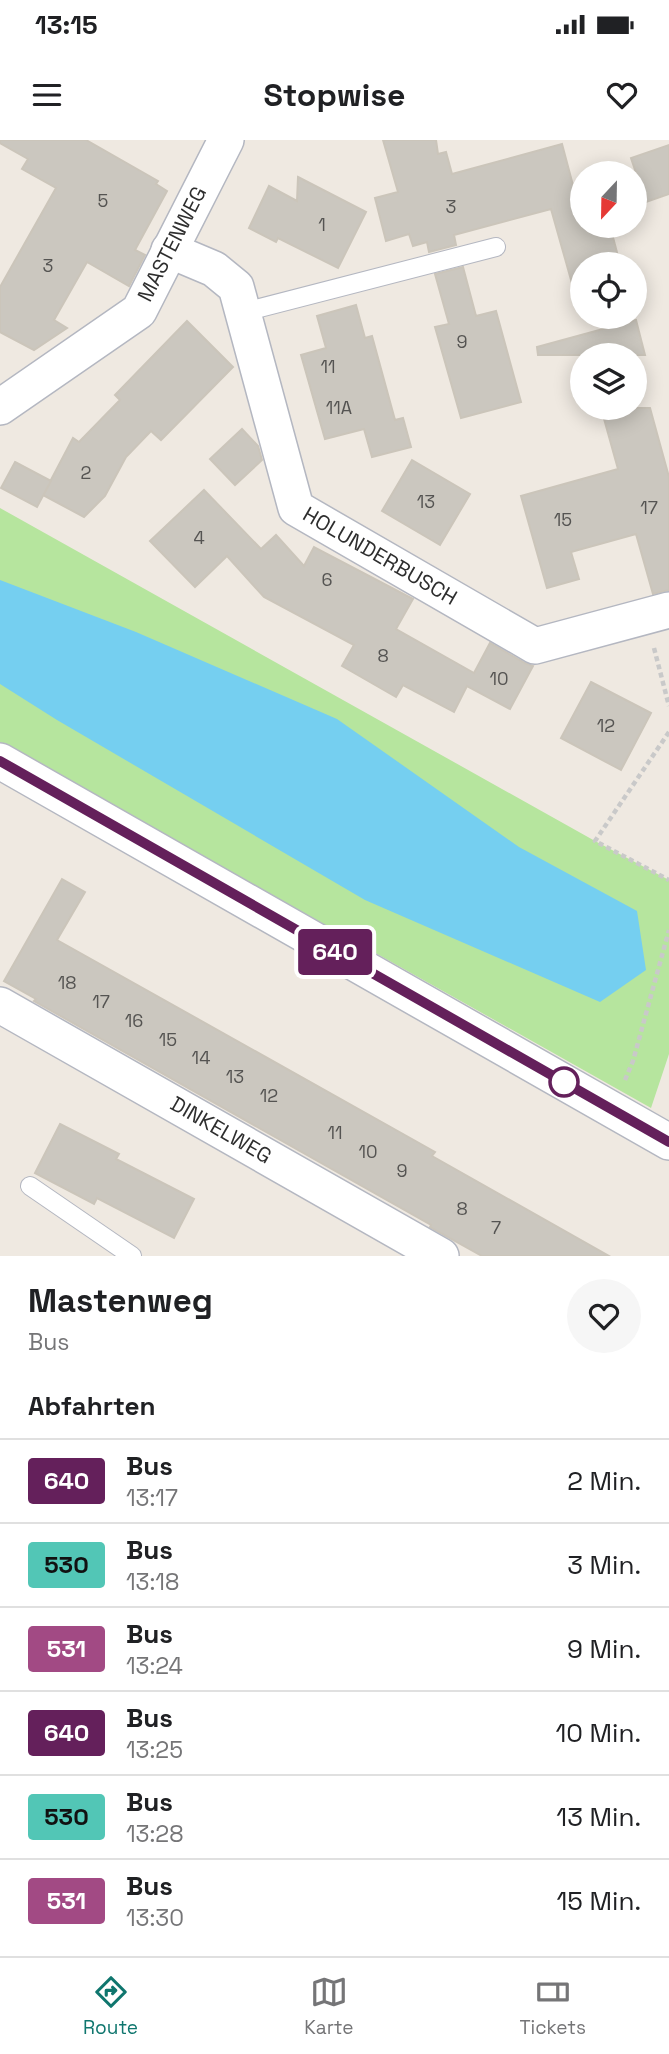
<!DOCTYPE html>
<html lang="de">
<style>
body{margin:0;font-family:"Space Grotesk",sans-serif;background:#f6f6f6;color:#202124;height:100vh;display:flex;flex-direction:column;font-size:26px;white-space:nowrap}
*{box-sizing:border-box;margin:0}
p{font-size:23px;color:#757577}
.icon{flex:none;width:38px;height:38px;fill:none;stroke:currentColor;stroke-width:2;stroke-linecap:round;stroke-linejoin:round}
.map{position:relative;height:1116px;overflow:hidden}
.side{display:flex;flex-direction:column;background:#fff;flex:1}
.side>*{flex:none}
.badge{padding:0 14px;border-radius:5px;font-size:24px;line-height:46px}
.needle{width:46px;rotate:202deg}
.controls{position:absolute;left:570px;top:21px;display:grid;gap:14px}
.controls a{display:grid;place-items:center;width:77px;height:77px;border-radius:50%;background:#fff;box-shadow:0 4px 18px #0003;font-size:35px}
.map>.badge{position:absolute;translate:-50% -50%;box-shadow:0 0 0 4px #fff}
h2{padding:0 28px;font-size:26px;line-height:63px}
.round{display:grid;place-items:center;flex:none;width:74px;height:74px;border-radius:37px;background:#f6f6f6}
.headline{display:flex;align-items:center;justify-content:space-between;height:119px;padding:0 28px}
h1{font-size:33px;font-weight:700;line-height:52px}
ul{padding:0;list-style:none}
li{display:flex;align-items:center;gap:21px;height:84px;padding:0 28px;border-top:2px solid #e0e0e0}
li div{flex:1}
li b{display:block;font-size:26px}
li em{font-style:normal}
li .badge{min-width:77px;font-weight:700;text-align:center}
.status{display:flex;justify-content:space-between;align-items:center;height:49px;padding:0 35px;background:#fff;direction:ltr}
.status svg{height:19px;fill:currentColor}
header{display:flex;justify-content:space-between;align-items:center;height:91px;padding:0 28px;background:#fff;font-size:32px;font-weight:700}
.dock{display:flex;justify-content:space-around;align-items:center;height:98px;border-top:2px solid #e0e0e0;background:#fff;font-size:19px;color:#757577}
.dock a{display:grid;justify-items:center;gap:4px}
.dock .current{color:#0f766e}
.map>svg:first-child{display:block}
.green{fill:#b6e59e}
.water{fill:#75cff0}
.building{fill:#cbc7bf;stroke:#cbc5ba;stroke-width:2}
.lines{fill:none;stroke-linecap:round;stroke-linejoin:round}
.lane-casing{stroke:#b4b7c1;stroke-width:20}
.street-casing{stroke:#b4b7c1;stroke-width:38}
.path{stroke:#c9c9c9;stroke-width:4.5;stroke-dasharray:5 3.5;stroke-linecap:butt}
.lane{stroke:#fff;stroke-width:18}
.street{stroke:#fff;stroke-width:35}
.line-casing{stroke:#fff;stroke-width:16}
.line{stroke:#64205b;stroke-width:10}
.stop-dot{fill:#fff;stroke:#64205b;stroke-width:3.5}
.labels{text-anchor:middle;stroke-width:5;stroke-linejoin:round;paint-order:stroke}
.number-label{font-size:18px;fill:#555452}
.street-label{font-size:21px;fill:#2e2e2e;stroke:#fff}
</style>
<div class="status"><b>13:15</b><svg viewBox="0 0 49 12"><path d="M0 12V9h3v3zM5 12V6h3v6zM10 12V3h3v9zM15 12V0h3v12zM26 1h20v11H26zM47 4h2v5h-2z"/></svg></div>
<header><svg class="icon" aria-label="menu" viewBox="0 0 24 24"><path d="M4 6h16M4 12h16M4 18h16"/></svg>Stopwise<svg class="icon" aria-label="heart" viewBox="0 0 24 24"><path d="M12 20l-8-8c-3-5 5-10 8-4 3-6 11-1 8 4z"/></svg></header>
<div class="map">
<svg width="669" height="1116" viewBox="0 0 669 1116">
<rect width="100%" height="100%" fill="#efe9e1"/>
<path class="green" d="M 0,368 L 595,701 L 669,740 L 669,914 L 651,968 L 0,602 Z"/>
<path class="water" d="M 0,440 L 136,492 L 337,579 L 519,707 L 637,771 L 646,830 L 600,862 L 365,760 L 57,580 L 0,544 Z"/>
<g class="building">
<path d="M 0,0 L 86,0 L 158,41 L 156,44 L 167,51 L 135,110 L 145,115 L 129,146 L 87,122 L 54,180 L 67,188 L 34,210 L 0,192 L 0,147 L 56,48 L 22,29 L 28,19 L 0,3 Z"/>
<path d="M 383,0 L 436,0 L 438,14 L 446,12 L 452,34 L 562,4 L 578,64 L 583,62 L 583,86 L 610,86 L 619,120 L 603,124 L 583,124 L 583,153 L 575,154 L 551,69 L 454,95 L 456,105 L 429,112 L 427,102 L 413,106 L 409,94 L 386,101 L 375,58 L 398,52 Z"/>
<path d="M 669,5 L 669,54 L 646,62 L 631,18 Z"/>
<path d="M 298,37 L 366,72 L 338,128 L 278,98 L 276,102 L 249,88 L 269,46 L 297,61 Z"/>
<path d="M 463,127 L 476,176 L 496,171 L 521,262 L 461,278 L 435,187 L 449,184 L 435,134 Z"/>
<path d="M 356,165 L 365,198 L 372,196 L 395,280 L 403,278 L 411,307 L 372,317 L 364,289 L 325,299 L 301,215 L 326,208 L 317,176 Z"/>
<path d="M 636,180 L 645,215 L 538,215 L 537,207 Z"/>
<path d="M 187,181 L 233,227 L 161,300 L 151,291 L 126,317 L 105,356 L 84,377 L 43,355 L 73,298 L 79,302 L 120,260 L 115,255 Z"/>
<path d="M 601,268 L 650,268 L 669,337 L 669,450 L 653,454 L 636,394 L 571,412 L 579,439 L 547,448 L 521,356 L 618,329 Z"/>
<path d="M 242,289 L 258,306 L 262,320 L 235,345 L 210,319 Z"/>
<path d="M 412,320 L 470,354 L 440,405 L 382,371 Z"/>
<path d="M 15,322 L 51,341 L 37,367 L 1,348 Z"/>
<path d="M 204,350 L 261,409 L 276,395 L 304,426 L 314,407 L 413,459 L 396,489 L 474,533 L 490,503 L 525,523 L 533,526 L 510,569 L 467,546 L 454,572 L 403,545 L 396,557 L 342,526 L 354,505 L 264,457 L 227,416 L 195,447 L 150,401 Z"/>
<path d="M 591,542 L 651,573 L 621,630 L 561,598 Z"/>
<path d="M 62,739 L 85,752 L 57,800 L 435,1012 L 432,1016 L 609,1116 L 482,1116 L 430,1087 L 431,1085 L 34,861 L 36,859 L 4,841 Z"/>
<path d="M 60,984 L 119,1014 L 116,1019 L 194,1059 L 174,1098 L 97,1058 L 94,1064 L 35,1033 Z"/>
</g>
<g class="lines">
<defs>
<g id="lane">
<path d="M 244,172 L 496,107"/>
<path d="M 30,1046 L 132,1116"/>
</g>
<g id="street">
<path d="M 169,110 L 214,129 L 236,147 L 296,368 L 535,506 L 669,470"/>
<path d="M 0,267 L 139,171 L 226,0"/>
<path d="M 0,621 L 669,1002"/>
<path d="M 0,865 L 441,1116"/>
</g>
</defs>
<use href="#lane" class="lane-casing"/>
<use href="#street" class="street-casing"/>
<g class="path">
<path d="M 654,508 L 669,566"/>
<path d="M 669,592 L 595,701 L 669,740"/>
<path d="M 625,940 L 633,921 L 669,790"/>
</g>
<use href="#lane" class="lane"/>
<use href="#street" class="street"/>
</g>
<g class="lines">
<defs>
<path id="line" d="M 0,621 L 669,1002"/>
</defs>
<use href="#line" class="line-casing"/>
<use href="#line" class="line"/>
</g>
<circle class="stop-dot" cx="564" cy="942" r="14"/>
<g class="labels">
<g class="number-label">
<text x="103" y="67">5</text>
<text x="451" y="73">3</text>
<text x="322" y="91">1</text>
<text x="48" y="132">3</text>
<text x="462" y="208">9</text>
<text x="328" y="233">11</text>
<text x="339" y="274">11A</text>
<text x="86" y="339">2</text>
<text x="426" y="368">13</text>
<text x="649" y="374">17</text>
<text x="563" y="386">15</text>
<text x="199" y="404">4</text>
<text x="327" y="446">6</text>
<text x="383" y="522">8</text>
<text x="499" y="545">10</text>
<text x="606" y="592">12</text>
<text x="67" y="849">18</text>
<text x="101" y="868">17</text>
<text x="134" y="887">16</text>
<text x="168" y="906">15</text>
<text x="201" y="924">14</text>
<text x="235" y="943">13</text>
<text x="269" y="962">12</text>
<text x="335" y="999">11</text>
<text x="368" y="1018">10</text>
<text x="402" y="1037">9</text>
<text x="462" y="1075">8</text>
<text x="496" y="1094">7</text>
</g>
<g class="street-label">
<text transform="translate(172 104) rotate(-63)" y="7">MASTENWEG</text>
<text transform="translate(380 416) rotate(30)" y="7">HOLUNDERBUSCH</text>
<text transform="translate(221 990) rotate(30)" y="7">DINKELWEG</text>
</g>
</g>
</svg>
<div class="controls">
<a><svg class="needle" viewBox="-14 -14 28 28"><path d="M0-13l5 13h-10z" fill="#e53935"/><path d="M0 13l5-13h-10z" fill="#757577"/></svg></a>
<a><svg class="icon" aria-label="locate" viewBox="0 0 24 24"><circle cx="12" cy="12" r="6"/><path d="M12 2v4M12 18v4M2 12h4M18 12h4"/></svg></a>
<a><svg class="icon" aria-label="layers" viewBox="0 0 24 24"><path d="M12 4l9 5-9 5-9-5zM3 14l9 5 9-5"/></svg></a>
</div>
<b class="badge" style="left:335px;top:812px;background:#64205b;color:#fff">640</b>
</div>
<section class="side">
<div class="headline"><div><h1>Mastenweg</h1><p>Bus</p></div><a class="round"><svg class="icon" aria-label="heart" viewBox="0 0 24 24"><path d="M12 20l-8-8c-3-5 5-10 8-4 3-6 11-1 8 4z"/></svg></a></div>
<h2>Abfahrten</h2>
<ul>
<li><span class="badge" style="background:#64205b;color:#fff">640</span><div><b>Bus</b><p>13:17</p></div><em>2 Min.</em></li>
<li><span class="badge" style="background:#52c6b6;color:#111">530</span><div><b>Bus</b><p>13:18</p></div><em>3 Min.</em></li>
<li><span class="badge" style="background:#a24a84;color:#fff">531</span><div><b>Bus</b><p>13:24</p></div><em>9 Min.</em></li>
<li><span class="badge" style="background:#64205b;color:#fff">640</span><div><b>Bus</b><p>13:25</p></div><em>10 Min.</em></li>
<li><span class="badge" style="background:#52c6b6;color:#111">530</span><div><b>Bus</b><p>13:28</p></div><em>13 Min.</em></li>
<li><span class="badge" style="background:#a24a84;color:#fff">531</span><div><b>Bus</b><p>13:30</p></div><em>15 Min.</em></li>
</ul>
</section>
<nav class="dock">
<a class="current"><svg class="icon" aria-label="directions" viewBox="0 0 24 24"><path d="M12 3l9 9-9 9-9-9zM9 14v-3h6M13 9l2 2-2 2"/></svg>Route</a>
<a><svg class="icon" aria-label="map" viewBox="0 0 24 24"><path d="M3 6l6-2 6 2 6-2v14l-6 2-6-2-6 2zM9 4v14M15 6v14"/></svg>Karte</a>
<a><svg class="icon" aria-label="tickets" viewBox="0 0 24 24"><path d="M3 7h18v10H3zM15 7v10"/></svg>Tickets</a>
</nav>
